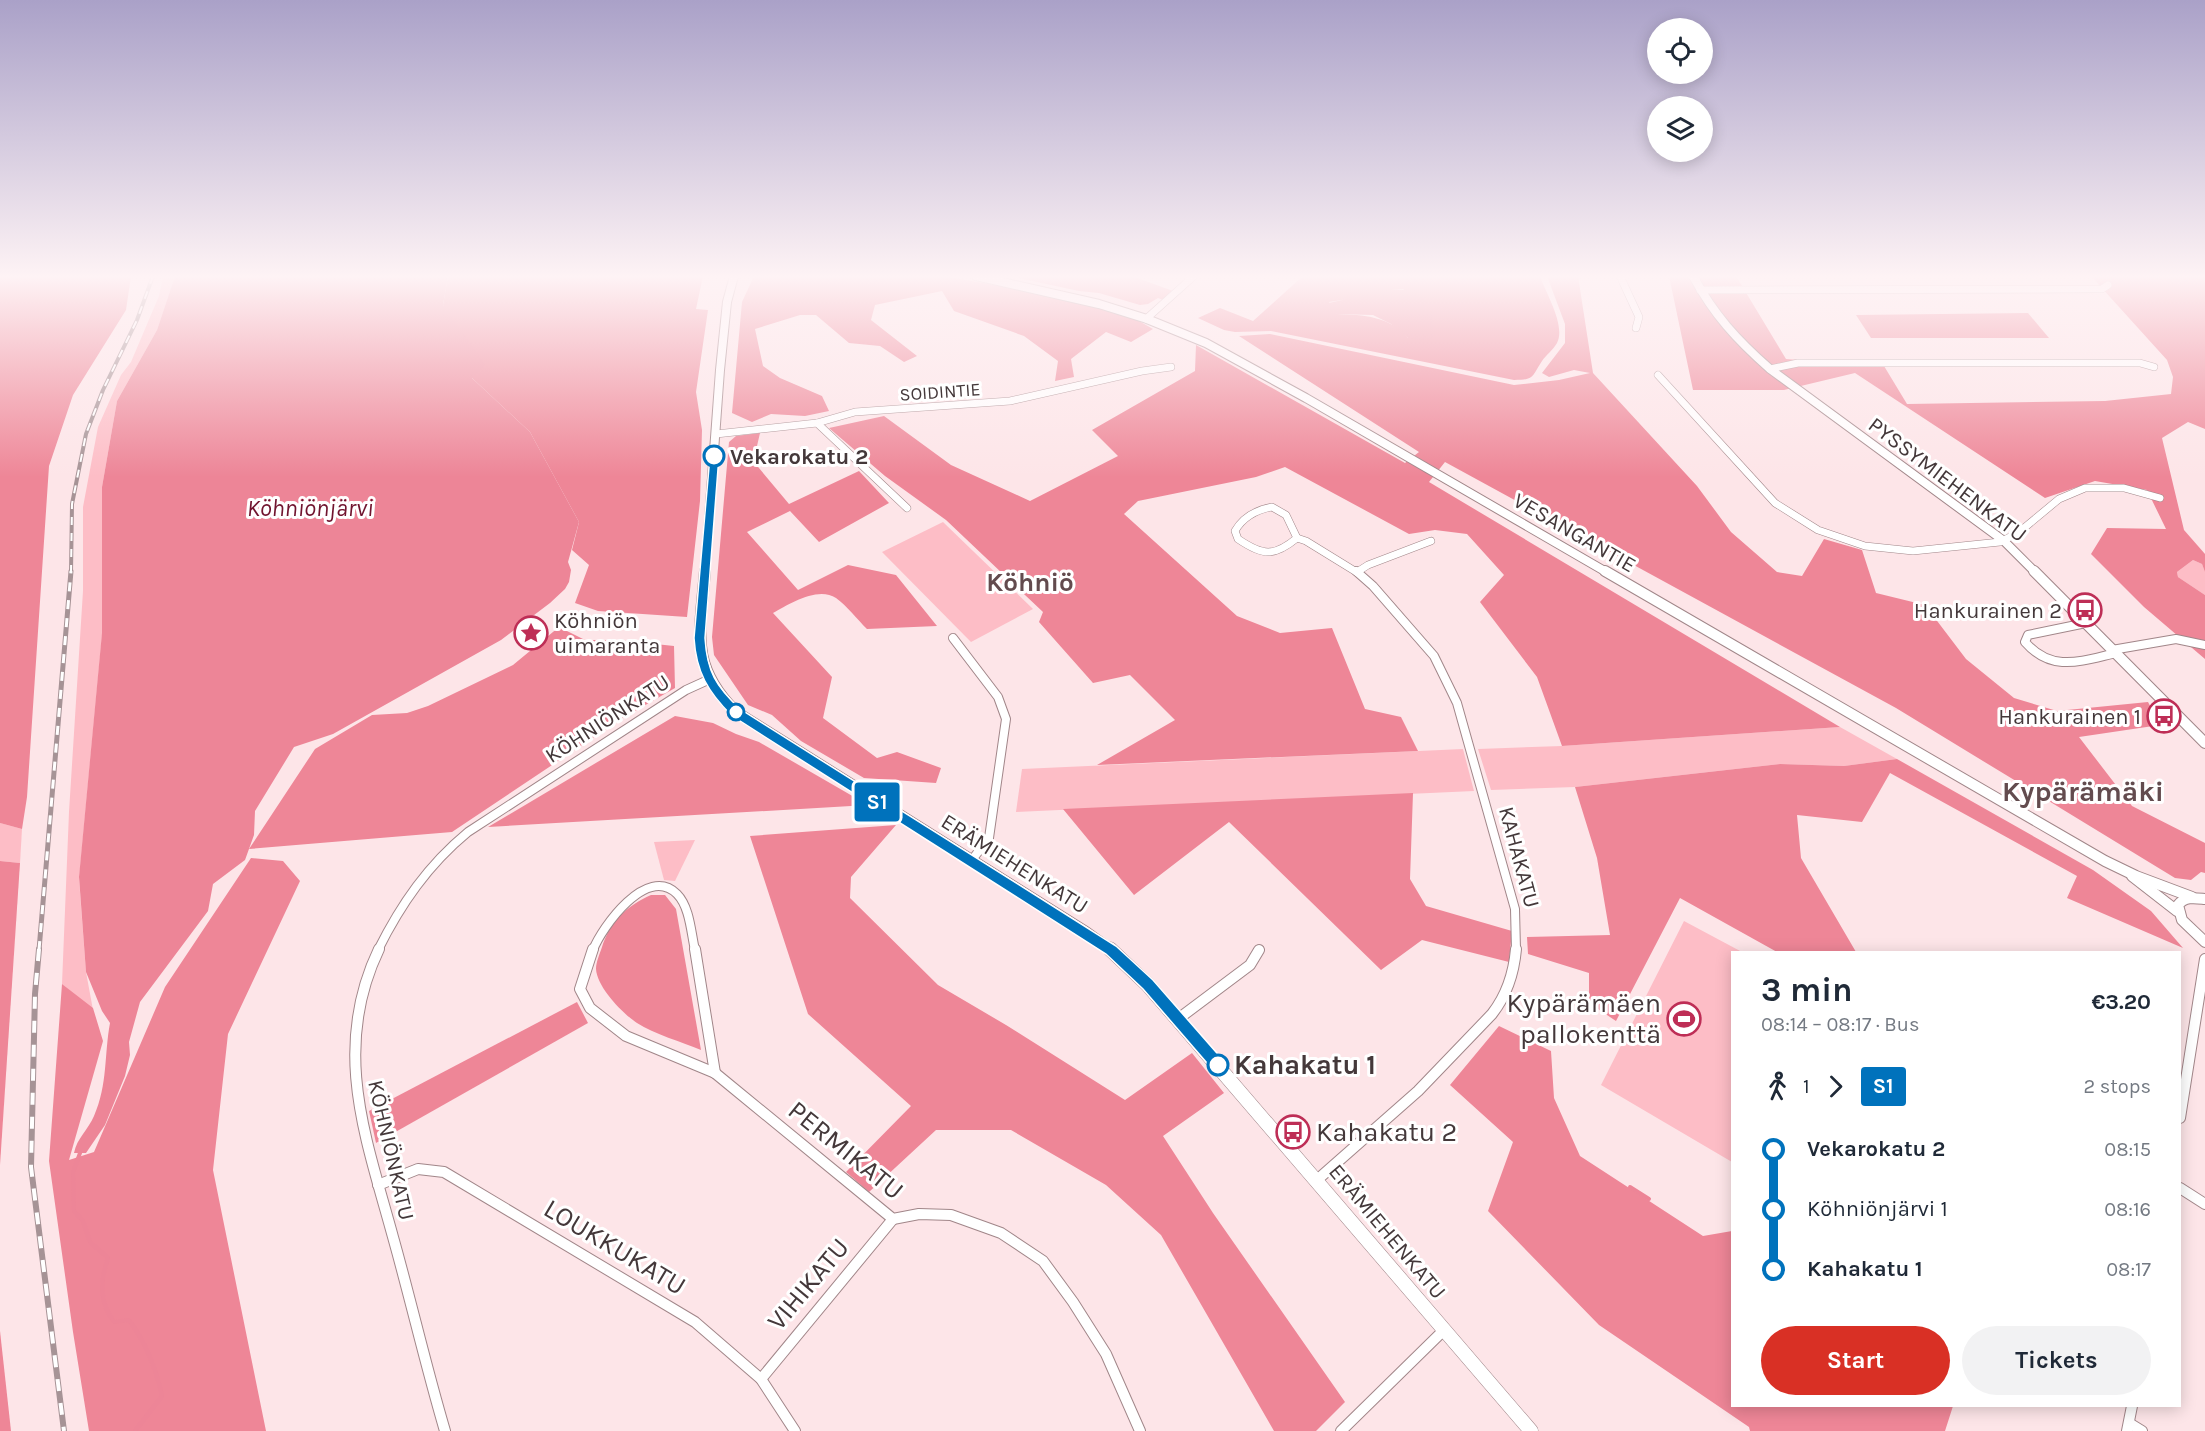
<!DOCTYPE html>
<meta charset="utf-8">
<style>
body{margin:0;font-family:Karla,sans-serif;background:#f2f2f3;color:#1f2937;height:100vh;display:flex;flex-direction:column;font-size:22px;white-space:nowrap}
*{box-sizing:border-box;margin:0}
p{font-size:20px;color:#747a83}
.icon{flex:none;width:33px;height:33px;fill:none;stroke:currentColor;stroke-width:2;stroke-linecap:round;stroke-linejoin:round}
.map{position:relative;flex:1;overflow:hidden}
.drawer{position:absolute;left:1731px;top:951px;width:450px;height:456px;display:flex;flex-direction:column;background:#fff;border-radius:0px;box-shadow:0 3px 15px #0003}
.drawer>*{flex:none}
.badge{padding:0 12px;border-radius:4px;font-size:21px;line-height:39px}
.tools{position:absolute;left:1647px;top:18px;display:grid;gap:12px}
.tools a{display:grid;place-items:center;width:66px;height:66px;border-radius:50%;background:#fff;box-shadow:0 3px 15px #0003;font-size:30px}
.map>.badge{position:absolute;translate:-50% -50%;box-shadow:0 0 0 3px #fff}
.legs{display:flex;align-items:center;gap:9px;height:66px;padding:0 30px;font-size:20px}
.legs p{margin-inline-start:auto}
.summary{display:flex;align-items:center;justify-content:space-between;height:102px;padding:0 30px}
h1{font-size:33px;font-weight:700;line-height:45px}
.button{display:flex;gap:12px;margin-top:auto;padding:12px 30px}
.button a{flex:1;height:69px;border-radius:36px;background:#d93025;color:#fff;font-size:24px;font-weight:700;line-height:69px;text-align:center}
.button a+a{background:#f2f2f3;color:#1f2937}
ul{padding:0 30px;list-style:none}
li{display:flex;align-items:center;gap:21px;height:60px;font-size:22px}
li i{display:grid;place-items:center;width:9px;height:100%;margin:0 8px;background:currentColor}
li i::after{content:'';width:15px;height:15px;margin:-8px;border:4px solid;border-radius:50%;background:#fff}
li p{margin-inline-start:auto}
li:first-child i{background:linear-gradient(#0000 50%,currentColor 0)}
li:last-child i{background:linear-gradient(currentColor 50%,#0000 0)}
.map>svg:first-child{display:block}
.green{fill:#fdbdc6}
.forest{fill:#ee8697;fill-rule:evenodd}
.water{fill:#ed8597}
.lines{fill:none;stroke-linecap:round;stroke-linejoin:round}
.stream{stroke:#ed8597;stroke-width:4}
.minor-far2-casing{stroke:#a18689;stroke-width:8}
.minor-far1-casing{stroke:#a18689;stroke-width:10}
.minor-casing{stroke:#a18689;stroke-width:12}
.tertiary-far2-casing{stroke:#a18689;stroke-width:10}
.tertiary-far1-casing{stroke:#a18689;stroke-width:12}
.tertiary-casing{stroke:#a18689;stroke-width:15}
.minor-far2{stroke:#fff;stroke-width:7}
.minor-far1{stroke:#fff;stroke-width:8}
.minor{stroke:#fff;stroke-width:10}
.tertiary-far2{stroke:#fff;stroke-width:8}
.tertiary-far1{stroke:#fff;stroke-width:10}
.tertiary{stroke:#fff;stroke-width:14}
.rail-far2-casing{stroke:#a69396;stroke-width:4}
.rail-far1-casing{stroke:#a69396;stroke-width:5}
.rail-casing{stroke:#a69396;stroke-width:6}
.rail-far2{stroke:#fff;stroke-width:2;stroke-dasharray:8;stroke-linecap:butt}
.rail-far1{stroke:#fff;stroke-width:3;stroke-dasharray:9;stroke-linecap:butt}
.rail{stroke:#fff;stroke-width:4;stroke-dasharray:12;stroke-linecap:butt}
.line-1{fill:#0072bc;stroke:#fff;stroke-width:1.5}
.stop-1-dot{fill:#fff;stroke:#0072bc;stroke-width:3}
.labels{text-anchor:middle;stroke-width:6;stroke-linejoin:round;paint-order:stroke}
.far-street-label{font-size:18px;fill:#44383a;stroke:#fff}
.stop-label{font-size:22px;font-weight:bold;fill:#44383a;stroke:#fff;text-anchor:start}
.street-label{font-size:22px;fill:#44383a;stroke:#fff}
.poi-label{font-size:22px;fill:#44383a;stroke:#fff;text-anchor:end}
.water-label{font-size:24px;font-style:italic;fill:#71142f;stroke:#fff}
.quarter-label{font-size:26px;font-weight:bold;fill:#634b4e;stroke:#fff}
.near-poi-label{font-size:27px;fill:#44383a;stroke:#fff;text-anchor:end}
.near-stop-label{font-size:27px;font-weight:bold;fill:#44383a;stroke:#fff;text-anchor:start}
.near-street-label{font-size:27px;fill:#44383a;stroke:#fff}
.district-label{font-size:28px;font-weight:bold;fill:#634b4e;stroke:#fff}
</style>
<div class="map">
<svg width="2205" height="1431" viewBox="0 0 2205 1431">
<rect width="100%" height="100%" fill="#fde5e8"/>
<g class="green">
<path d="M 163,276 L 175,276 L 157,330 L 117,401 L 102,487 L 102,635 L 79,879 L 86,972 L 93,1010 L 62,984 L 69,812 L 83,591 L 83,507 L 98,427 L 121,375 L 131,362 L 159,296 Z"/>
<path d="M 943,522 L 1033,609 L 971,642 L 882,552 Z"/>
<path d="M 2193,560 L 2202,564 L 2205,572 L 2205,595 L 2178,577 L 2177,572 Z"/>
<path d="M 1840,727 L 1897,759 L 1844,766 L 1780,764 L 1575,787 L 1491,790 L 1478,749 L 1562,746 Z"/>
<path d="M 1463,749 L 1474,791 L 1016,812 L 1022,769 Z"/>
<path d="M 0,823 L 22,829 L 20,863 L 0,861 Z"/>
<path d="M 695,840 L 675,881 L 664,880 L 654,842 Z"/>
<path d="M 1684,921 L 1742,952 L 1732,952 L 1732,1162 L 1601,1085 Z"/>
</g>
<g class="forest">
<path d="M 0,276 L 131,276 L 126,310 L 73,395 L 49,466 L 27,797 L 22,829 L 0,823 Z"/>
<path d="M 448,276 L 703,276 L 696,309 L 708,310 L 696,392 L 702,430 L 700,501 L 687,617 L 598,611 L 575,603 L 589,565 L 572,550 L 579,522 L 530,432 L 472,378 L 443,305 Z"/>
<path d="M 754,276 L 944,276 L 1067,298 L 1139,321 L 1153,329 L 1131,342 L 1106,332 L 1071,359 L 1074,377 L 1055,381 L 1058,361 L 1024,336 L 954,311 L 942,291 L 875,305 L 871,320 L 917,356 L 904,362 L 880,346 L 849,343 L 816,315 L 800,315 L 755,329 L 763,366 L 780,378 L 822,396 L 829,411 L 805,416 L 771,414 L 752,422 L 732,413 L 742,302 Z"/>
<path d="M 1009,276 L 1132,276 L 1173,291 L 1163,300 L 1158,298 L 1148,304 L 1140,305 L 1099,293 L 1079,291 Z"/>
<path d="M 1303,276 L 1540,276 C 1546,294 1566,325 1557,343 C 1553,350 1546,355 1542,361 C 1532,376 1535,380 1514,380 L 1271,331 L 1235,332 L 1224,330 L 1198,318 L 1220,308 L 1253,321 ZM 1366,289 L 1376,291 L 1403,289 L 1425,309 L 1432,328 L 1408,338 C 1390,316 1363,315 1337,314 L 1329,302 L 1342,300 Z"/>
<path d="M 1547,276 L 1578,276 L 1593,373 L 1697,486 L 1731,532 L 1777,572 L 1802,576 L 1824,539 L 1862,550 L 1876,593 L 1925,605 L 1966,659 L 2014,698 L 2057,711 L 2148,702 L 2160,725 L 2079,737 L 2132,806 L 2205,843 L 2205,873 L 2201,872 L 2191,880 L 2175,878 L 1896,708 L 1445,462 L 1429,482 L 1840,727 L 1562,746 L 1537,677 L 1480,602 L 1504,575 L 1467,534 L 1435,530 L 1409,534 L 1285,467 L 1256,477 L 1138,501 L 1124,514 L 1237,616 L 1280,633 L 1332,628 L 1365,709 L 1401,717 L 1418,751 L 1097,765 L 1175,720 L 1130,675 L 1093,683 L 1039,622 L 1043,612 L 946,520 L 885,476 L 829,428 L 884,416 L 951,465 L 1030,501 L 1118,456 L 1092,430 L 1195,371 L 1196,345 L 1405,463 L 1419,452 L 1239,336 L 1270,334 L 1514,385 L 1559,380 L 1590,373 L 1574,370 L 1549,377 L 1542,373 L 1565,343 L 1565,324 Z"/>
<path d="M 1669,276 L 1736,276 L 1786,359 L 1884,366 L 1907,404 L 2105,401 L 2171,394 L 2173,377 L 2167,360 L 2091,276 L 2205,276 L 2205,429 L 2188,422 L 2162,438 L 2184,530 L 2205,554 L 2205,572 L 2202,564 L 2193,560 L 2177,572 L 2178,577 L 2205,595 L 2205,659 L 2144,607 L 2091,554 L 2107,528 L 2166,529 L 2147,490 L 2095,481 L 2045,498 L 1855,373 L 1784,390 L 1693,390 Z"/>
<path d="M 2028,313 L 2049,338 L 1871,338 L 1856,315 Z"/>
<path d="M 760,433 L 757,446 L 748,455 L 789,504 L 859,471 L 889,503 L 819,542 L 790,511 L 747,532 L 798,590 L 848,565 L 896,575 L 937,626 L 867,629 C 857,619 847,606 836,598 C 818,586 789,604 773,613 L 832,677 L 823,718 L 877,758 L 897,752 L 941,768 L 936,783 L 864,778 L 801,741 L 772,715 L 748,705 L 714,655 L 712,637 L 729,442 L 736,436 Z"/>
<path d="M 559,627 L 585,640 L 618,640 L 674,646 L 675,688 L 621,719 L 452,832 L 249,849 L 315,749 L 372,715 L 407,713 L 428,706 L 513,665 Z"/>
<path d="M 675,716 L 713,723 L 736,734 L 759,742 L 868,805 L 488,827 Z"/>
<path d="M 1897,759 L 2093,870 L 2151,911 L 2183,948 L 2067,898 L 2077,876 L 1890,773 L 1862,822 L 1797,815 L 1801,858 L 1856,952 L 1777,952 L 1680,898 L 1616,1021 L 1589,1003 L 1589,973 L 1528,954 L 1527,937 L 1610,935 L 1597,858 L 1575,787 L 1780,764 L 1844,766 Z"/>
<path d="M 1413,793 L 1410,879 L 1426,906 L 1512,931 L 1509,962 L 1422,940 L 1381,970 L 1229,822 L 1134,895 L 1063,809 Z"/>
<path d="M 896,825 L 851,877 L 850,898 L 938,985 L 1006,1025 L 1125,1100 L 1192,1053 L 1224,1093 L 1163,1136 L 1213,1213 L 1345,1402 L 1316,1431 L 1274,1431 L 1161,1235 L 1106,1185 L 1011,1130 L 936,1130 L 869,1192 L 846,1172 L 911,1106 L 808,1014 L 750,836 Z"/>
<path d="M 251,858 L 283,861 L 300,881 L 228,1034 L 213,1170 L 266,1431 L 89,1431 L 73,1332 L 49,1161 L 62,984 L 93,1008 L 103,1041 L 69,1160 L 94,1152 L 165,987 Z"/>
<path d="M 0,861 L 20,863 L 0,1165 Z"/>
<path d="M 651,895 L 665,895 L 676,909 L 701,1050 C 682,1042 654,1034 637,1023 C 622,1013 597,987 596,969 C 596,962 600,953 602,947 C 611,920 627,906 651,895 Z"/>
<path d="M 577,1002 L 588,1023 L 376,1143 L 369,1111 Z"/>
<path d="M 1499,1026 L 1551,1051 L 1554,1098 L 1580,1156 L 1703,1236 L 1732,1231 L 1732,1406 L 1953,1406 L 1945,1431 L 1750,1431 L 1749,1427 L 1599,1325 L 1488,1211 L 1513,1142 L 1450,1085 Z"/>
<path d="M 0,1331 L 11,1431 L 0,1431 Z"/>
</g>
<g class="water">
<path d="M 175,276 L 448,276 L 443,305 L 485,365 L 472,378 L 530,432 L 579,522 L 568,562 L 571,570 L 569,582 L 565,589 L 550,603 L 501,640 L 333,734 L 294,747 L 255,811 L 254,835 L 245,860 L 213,884 L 208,911 L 140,1002 L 129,1042 L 130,1055 L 125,1076 L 105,1125 L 86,1153 L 74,1153 C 77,1138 88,1130 94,1116 C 108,1084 104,1055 110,1023 L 102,1011 L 86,972 L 79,877 L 102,633 L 102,487 L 117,401 L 157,330 Z"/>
<path d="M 1360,289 L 1412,290 L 1425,301 L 1425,309 L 1434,314 L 1430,320 L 1435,334 L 1430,339 L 1419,340 L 1408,338 L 1391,324 L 1373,315 L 1337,314 L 1323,308 L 1324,304 L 1342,300 L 1351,293 Z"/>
</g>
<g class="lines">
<g class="stream">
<path d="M 80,1153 L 73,1172 L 74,1211 L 83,1221 L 90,1242 L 108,1258 C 100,1281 99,1302 114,1322 L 129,1320 C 146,1343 156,1368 162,1396 L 135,1431"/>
<path d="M 1630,1187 L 1649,1199"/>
</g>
<defs>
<g id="minor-far2">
<path d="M 1620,276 L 1639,317 L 1636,328"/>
<path d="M 1700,290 L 2102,289 L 2108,285"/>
<path d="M 1146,319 L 1194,276"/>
<path d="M 1770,369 L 1798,363 L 2140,363 L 2154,367"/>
<path d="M 1658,375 L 1775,503 L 1818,530 L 1865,546 L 1913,551 L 2000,542 L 2018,533 L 2059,499 L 2085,488 L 2124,488 L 2160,498"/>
<path d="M 817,423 L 855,412 L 1010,401 L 1142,371 L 1171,367"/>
<path d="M 716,434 L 817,423 L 907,508"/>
<path d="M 1272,507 L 1286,515 L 1297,538 C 1274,557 1263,556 1238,539 L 1235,531 C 1243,517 1256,510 1272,507 Z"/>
<path d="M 1297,538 L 1306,541 L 1358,573"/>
<path d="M 1357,572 L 1368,565 L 1431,541"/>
</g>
<g id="minor-far1">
<path d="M 1356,571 L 1373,586 L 1434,656 L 1457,703 L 1515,909 L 1516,950"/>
<path d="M 2086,623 L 2028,635 L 2025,642 C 2052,673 2081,661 2116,653"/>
<path d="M 953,638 L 998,697 L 1006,719 L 989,838 L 971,861"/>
<path d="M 2112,650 L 2176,639 L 2205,645"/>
<path d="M 378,950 C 401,904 428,865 468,832 L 686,690 L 708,680"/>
<path d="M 593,950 C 602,927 647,864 677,894 C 690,907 691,933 695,950"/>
</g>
<g id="minor">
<path d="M 379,949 C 331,1049 366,1138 393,1237 C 411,1301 426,1367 445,1431"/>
<path d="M 593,949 L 580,989 L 590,1008 L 626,1036 L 715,1073"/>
<path d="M 695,949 L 715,1073"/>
<path d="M 1178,1019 L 1250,965 L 1259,950"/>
<path d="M 715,1073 L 893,1219 L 919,1214 L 951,1215 L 1001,1233 L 1043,1261 L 1073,1302 L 1106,1354 L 1140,1431"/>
<path d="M 2180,1118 L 2205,959"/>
<path d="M 1317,1180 L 1418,1091 L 1492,1014 C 1506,996 1514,972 1516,949"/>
<path d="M 378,1185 L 418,1169 L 444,1172 L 695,1322 L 761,1379 L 795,1431"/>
<path d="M 2180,1188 L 2205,1204"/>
<path d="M 761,1379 L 893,1219"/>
<path d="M 2129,1423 L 2142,1431"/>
<path d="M 1341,1431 L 1444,1330"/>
<path d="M 2127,1431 L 2132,1406"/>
</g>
<g id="tertiary-far2">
<path d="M 976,276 L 1099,304 L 1147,319 L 1206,343 L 1306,398 L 1608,573"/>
<path d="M 1693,276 C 1714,315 1737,340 1770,369 L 2004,541 L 2036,573"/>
<path d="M 705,573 L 720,370 L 727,302 L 734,276"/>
</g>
<g id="tertiary-far1">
<path d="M 705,571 C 700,632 689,665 736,712 L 1086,932 L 1111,950"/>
<path d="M 1605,571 L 2105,861 L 2136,876 L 2192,897"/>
<path d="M 2034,571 L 2205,743"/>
<path d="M 2132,876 L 2177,911"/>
<path d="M 2205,899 C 2195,898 2185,896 2178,905 L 2182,920 L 2205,942"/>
</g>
<path id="tertiary" d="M 1110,949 L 1148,985 L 1531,1431"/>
</defs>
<use href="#minor-far2" class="minor-far2-casing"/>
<use href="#minor-far1" class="minor-far1-casing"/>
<use href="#minor" class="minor-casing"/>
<use href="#tertiary-far2" class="tertiary-far2-casing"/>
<use href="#tertiary-far1" class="tertiary-far1-casing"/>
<use href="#tertiary" class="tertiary-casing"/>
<use href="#minor-far2" class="minor-far2"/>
<use href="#minor-far1" class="minor-far1"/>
<use href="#minor" class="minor"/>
<use href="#tertiary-far2" class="tertiary-far2"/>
<use href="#tertiary-far1" class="tertiary-far1"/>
<use href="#tertiary" class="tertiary"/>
<defs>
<path id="rail-far2" d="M 71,573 L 72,504 L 86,434 L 103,390 L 137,320 L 153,276"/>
<path id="rail-far1" d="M 39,950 L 71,571"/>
<path id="rail" d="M 39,949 L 35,994 L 31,1167 L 64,1431"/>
</defs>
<use href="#rail-far2" class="rail-far2-casing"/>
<use href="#rail-far1" class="rail-far1-casing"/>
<use href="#rail" class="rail-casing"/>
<use href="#rail-far2" class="rail-far2"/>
<use href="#rail-far1" class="rail-far1"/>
<use href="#rail" class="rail"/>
</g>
<linearGradient id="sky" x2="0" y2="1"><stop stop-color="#aaa1c8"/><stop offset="0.58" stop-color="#fef3f5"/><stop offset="1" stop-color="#fef3f5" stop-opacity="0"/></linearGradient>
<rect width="2205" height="477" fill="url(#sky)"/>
<path class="line-1" d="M 714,453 L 719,456 L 705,638 C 707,672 716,686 740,709 L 1116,946 L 1153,980 L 1223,1060 L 1225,1065 L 1223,1070 L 1218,1072 L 1213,1070 L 1143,989 L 1106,954 L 732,716 C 708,692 696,672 694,638 L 710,456 Z"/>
<defs>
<symbol id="bus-ring" viewBox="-11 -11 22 22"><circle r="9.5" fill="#fff" stroke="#be2e56" stroke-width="1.5"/><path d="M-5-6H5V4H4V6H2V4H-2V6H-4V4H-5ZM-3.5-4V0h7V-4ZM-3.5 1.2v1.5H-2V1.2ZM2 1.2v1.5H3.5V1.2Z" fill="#be2e56"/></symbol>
<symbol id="sight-ring" viewBox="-11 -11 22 22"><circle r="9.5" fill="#fff" stroke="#be2e56" stroke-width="1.5"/><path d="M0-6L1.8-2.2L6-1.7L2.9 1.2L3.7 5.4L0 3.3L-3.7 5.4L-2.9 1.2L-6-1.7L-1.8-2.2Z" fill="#be2e56"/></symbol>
<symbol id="stadium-ring" viewBox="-11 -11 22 22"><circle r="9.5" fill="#fff" stroke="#be2e56" stroke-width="1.5"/><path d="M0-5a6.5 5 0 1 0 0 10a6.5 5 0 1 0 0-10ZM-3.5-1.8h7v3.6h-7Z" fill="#be2e56"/></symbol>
</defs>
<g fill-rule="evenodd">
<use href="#bus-ring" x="2066" y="591" width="38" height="38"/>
<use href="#sight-ring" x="512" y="614" width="38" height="38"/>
<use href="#bus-ring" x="2145" y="697" width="38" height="38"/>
<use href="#stadium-ring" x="1665" y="1000" width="38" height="38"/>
<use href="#bus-ring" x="1274" y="1113" width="38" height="38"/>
</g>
<g class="stop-1-dot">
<circle cx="714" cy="456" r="10"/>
<circle cx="736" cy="712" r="8"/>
<circle cx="1218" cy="1065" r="10"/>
</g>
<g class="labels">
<g class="far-street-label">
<text transform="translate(940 392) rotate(-4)" y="6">SOIDINTIE</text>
</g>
<g class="stop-label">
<text x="730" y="464">Vekarokatu 2</text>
</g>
<g class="street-label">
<text transform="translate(1948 479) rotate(37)" y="8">PYSSYMIEHENKATU</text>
<text transform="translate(1575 532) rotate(30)" y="8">VESANGANTIE</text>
<text transform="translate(607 718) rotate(-33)" y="8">KÖHNIÖNKATU</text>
<text transform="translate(1520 857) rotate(75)" y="8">KAHAKATU</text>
<text transform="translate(1015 863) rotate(32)" y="8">ERÄMIEHENKATU</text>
<text transform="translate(392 1150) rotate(77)" y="8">KÖHNIÖNKATU</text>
<text transform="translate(1388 1231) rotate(50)" y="8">ERÄMIEHENKATU</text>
</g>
<g class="poi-label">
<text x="2062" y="618">Hankurainen 2</text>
<text x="554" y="628" text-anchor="start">Köhniön<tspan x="554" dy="25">uimaranta</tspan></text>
<text x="2141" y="724">Hankurainen 1</text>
</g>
<g class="water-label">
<text x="310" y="516">Köhniönjärvi</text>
</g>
<g class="quarter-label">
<text x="1030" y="591">Köhniö</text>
</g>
<g class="near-poi-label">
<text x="1661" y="1012">Kypärämäen<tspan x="1661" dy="31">pallokenttä</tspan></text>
<text x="1316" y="1141" text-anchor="start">Kahakatu 2</text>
</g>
<g class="near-stop-label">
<text x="1234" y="1074">Kahakatu 1</text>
</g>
<g class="near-street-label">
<text transform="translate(846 1150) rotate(39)" y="9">PERMIKATU</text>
<text transform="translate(615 1247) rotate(31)" y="9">LOUKKUKATU</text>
<text transform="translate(808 1284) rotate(-50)" y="9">VIHIKATU</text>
</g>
<g class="district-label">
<text x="2083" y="801">Kypärämäki</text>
</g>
</g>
</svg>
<div class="tools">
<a><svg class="icon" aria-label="locate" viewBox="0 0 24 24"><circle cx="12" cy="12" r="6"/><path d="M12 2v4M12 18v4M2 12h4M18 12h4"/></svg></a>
<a><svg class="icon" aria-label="layers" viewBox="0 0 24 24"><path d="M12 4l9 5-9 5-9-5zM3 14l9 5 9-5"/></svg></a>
</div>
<b class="badge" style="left:877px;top:802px;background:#0072bc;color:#fff">S1</b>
<section class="drawer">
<div class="summary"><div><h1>3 min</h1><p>08:14 – 08:17 · Bus</p></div><b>€3.20</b></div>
<div class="legs"><svg class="icon" aria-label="walk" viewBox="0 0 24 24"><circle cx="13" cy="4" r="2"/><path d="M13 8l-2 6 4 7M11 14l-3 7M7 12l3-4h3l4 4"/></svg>1<svg class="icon" aria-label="forward" viewBox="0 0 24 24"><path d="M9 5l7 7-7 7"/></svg><b class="badge" style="background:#0072bc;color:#fff">S1</b><p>2 stops</p></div>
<ul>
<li><i style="color:#0072bc"></i><b>Vekarokatu 2</b><p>08:15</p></li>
<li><i style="color:#0072bc"></i><span>Köhniönjärvi 1</span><p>08:16</p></li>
<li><i style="color:#0072bc"></i><b>Kahakatu 1</b><p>08:17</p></li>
</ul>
<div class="button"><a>Start</a><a>Tickets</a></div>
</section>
</div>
